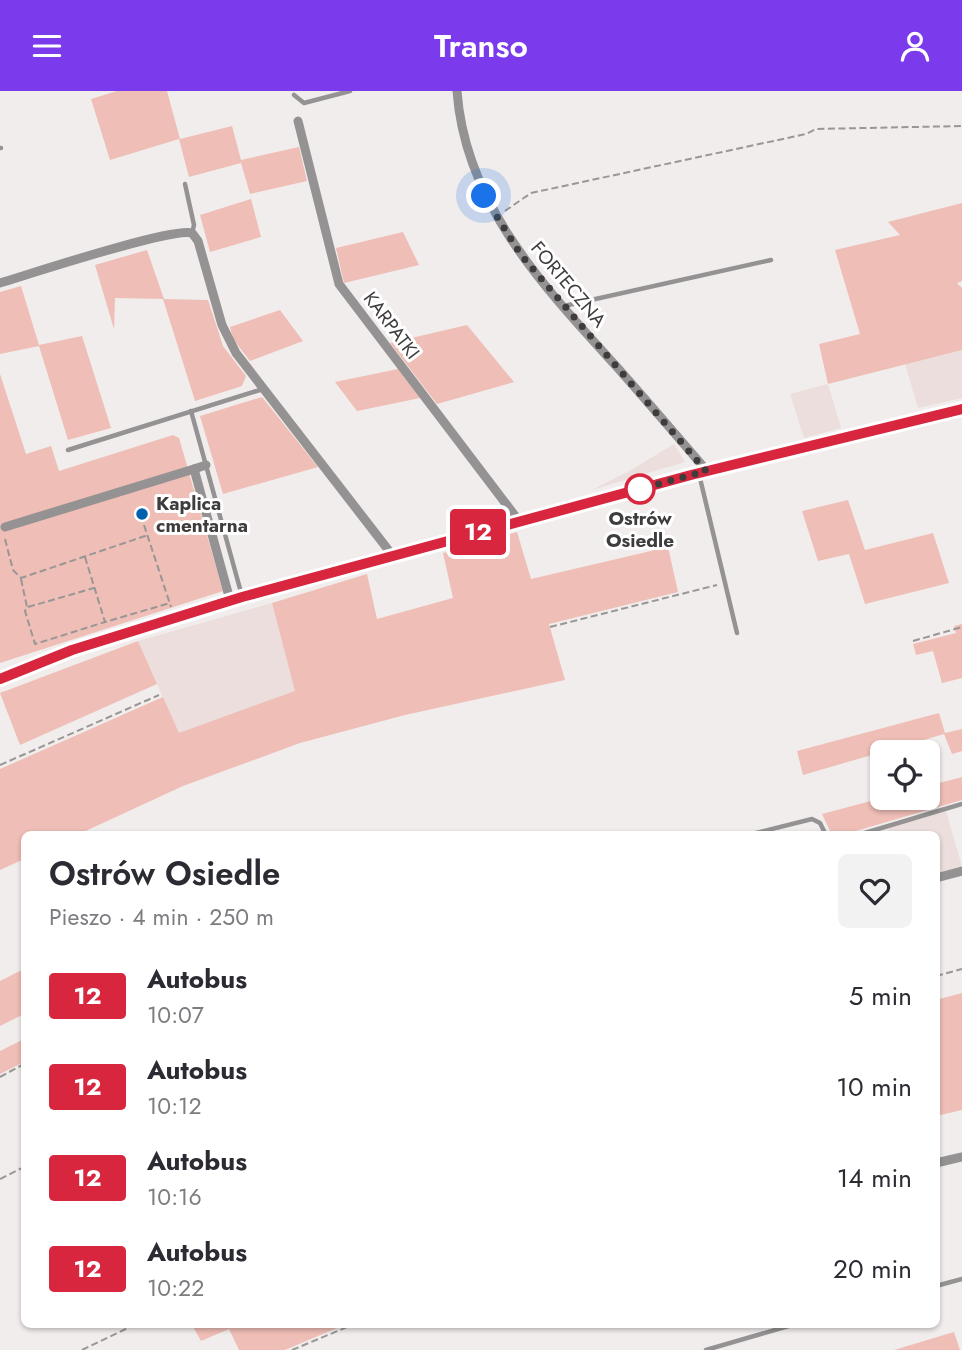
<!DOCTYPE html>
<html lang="pl">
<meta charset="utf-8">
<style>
body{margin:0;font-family:Jost,sans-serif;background:#f2f2f3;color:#2b2b33;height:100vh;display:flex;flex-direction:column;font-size:26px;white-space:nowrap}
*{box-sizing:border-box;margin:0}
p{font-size:23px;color:#7c7c81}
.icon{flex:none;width:38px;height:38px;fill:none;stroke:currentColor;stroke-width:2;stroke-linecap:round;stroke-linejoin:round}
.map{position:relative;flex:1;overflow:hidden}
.details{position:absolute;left:21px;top:740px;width:919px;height:497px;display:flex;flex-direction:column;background:#fff;border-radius:10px;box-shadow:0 2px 5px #0004}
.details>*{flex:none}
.badge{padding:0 14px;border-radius:5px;font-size:24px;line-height:46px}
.controls{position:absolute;left:870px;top:649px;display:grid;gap:14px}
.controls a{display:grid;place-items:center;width:70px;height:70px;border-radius:10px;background:#fff;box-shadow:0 2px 5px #0004;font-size:35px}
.you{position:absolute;width:35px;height:35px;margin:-18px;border:5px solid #fff;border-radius:50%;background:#1a73e8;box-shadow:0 0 0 10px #1a73e833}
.map>.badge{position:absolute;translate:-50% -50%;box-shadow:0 0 0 4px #fff}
.round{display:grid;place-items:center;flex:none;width:74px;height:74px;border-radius:10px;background:#f2f2f3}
.head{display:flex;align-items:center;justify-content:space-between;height:119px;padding:0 28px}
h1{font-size:33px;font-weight:600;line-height:52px}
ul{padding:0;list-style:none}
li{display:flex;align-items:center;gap:21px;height:91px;padding:0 28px}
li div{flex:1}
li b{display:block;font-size:26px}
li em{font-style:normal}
li .badge{min-width:77px;font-weight:700;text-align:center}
header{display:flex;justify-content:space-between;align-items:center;height:91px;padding:0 28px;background:#7c3aed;color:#fff;font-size:32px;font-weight:600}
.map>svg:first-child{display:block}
.built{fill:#ebdedc}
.green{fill:#efbeb6}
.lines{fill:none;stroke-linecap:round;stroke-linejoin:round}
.path{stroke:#999696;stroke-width:2;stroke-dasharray:7 3.5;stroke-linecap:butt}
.lane{stroke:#949292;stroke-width:4.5}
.street{stroke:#949292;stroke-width:9}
.line-casing{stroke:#fff;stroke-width:16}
.line{stroke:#d7263d;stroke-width:10}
.walk{stroke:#3e3c3c;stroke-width:7;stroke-dasharray:0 12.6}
.stop-dot{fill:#fff;stroke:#d7263d;stroke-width:3.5}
.poi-dot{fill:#0062ae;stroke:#fff;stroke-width:2.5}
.labels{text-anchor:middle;stroke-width:6;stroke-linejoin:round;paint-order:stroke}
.street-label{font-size:19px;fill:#3e3c3c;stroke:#fff}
.poi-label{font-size:19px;font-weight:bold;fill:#3e3c3c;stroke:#fff;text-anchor:start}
.stop-label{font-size:19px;font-weight:bold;fill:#3e3c3c;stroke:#fff}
</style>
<header><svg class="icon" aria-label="menu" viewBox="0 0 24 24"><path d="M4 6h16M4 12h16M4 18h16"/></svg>Transo<svg class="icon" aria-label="person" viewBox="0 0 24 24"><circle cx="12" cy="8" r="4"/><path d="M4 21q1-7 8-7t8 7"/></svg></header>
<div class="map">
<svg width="962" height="1259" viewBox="0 0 962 1259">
<rect width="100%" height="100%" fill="#f1edec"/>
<g class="built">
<path d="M 962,259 L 962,307 L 918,317 L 905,273 Z"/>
<path d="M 828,293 L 841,337 L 804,347 L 790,303 Z"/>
<path d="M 674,353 L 685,371 L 592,399 L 631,379 Z"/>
<path d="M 272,512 L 296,600 L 179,643 L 138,550 Z"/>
<path d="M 946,720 L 962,776 L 936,784 L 936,744 L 890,744 L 888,736 Z"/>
</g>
<g class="green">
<path d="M 117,0 L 167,0 L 180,48 L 232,35 L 241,69 L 299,56 L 307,90 L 250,103 L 241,72 L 189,86 L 179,48 L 110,69 L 91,8 Z"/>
<path d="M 251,108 L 261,146 L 210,161 L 200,124 Z"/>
<path d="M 962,112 L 962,190 L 957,192 L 962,197 L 962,259 L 828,293 L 819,253 L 860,243 L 835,159 L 900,144 L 888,131 Z"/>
<path d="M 403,141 L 419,174 L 344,192 L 336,157 Z"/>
<path d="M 147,159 L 164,208 L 208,209 L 223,255 L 246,285 L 242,295 L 195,310 L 163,208 L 115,207 L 114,238 L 95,174 Z"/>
<path d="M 21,195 L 39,254 L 82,245 L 111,337 L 68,349 L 39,255 L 0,263 L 0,201 Z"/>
<path d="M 280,219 L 303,250 L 250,270 L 233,248 L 230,236 Z"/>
<path d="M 467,234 L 514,291 L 437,313 L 390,252 Z"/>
<path d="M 398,278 L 420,307 L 357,320 L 335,291 Z"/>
<path d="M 0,283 L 26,363 L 51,355 L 59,380 L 173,344 L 179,347 L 223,500 L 0,572 Z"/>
<path d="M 262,306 L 318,376 L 223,403 L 200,325 Z"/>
<path d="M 848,409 L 865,459 L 933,442 L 949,492 L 865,513 L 849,463 L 818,470 L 802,420 Z"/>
<path d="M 517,441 L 531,488 L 668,456 L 678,501 L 549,533 L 565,589 L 405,624 L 300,652 L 183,695 L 77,744 L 24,744 L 24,768 L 0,779 L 0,678 L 163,606 L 179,642 L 295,600 L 272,512 L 367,483 L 377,528 L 453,507 L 443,462 Z"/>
<path d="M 962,533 L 962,587 L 942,592 L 933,560 L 916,564 L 913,553 L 956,542 L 954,535 Z"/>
<path d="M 138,550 L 157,593 L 20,654 L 0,602 Z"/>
<path d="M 939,622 L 945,642 L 962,638 L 962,660 L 952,663 L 944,643 L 803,684 L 797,660 Z"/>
<path d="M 962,686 L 962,709 L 842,744 L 832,744 L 822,723 L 882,707 L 928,707 L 928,695 Z"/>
<path d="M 24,878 L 24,923 L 0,935 L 0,890 Z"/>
<path d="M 962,902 L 962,1019 L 936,1025 L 936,909 Z"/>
<path d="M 24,948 L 24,971 L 0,983 L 0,960 Z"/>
<path d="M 192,1234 L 344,1234 L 285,1259 L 239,1259 L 229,1238 L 201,1250 Z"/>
<path d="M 954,1241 L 960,1259 L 894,1259 Z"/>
</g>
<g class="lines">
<g class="path">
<path d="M 505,120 L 531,102 L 806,43 L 816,38 L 962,35"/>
<path d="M 144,434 L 171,516"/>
<path d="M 5,448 L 13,479 L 21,487 L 148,444"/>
<path d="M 85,466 L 105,531 L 170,512"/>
<path d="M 21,488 L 27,516 L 25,520 L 35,553 L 105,531"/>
<path d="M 28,516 L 94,497"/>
<path d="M 550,536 L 717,494"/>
<path d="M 913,550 L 962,536"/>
<path d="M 0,674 L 159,604"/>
<path d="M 936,885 L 962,878"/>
<path d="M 0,986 L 24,973"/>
<path d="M 0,1088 L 24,1076"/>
<path d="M 82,1259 L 134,1234"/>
<path d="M 292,1259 L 352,1234"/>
</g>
<g class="lane">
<path d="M 294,4 L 304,12 L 350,0"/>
<path d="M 0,57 L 1,57"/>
<path d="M 185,93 L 194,134 L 192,142"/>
<path d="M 564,215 L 771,169"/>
<path d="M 191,320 L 242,505"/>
<path d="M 68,359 L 263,298"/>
<path d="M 699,383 L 737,542"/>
<path d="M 748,744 L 812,728 L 820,732 L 826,744"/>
<path d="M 858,744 L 962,713"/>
<path d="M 936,1195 L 962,1188"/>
<path d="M 706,1259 L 792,1234"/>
</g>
<g class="street">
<path d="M 457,0 C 465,113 544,196 616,275 C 647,310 677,345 707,380"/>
<path d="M 298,30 L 339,193 L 519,430"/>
<path d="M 0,192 C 30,183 172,136 192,142 L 198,150 L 222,234 L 236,262 L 393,465"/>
<path d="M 194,378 L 206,374"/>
<path d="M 5,436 L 194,378 L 230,509"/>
<path d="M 0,588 L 72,559 L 242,506 L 707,380 L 962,318"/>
<path d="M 936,787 L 962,780"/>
<path d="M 936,1072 L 962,1066"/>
</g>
</g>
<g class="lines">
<defs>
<path id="line" d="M 0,588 L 72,559 L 242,506 L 691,384 L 962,318"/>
</defs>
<use href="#line" class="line-casing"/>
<use href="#line" class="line"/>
<path class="walk" d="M 484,105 L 521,164 L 706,380 L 640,398"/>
</g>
<circle class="stop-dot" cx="640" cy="398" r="14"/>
<circle class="poi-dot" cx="142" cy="423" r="7"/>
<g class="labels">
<g class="street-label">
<text transform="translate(569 193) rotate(50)" y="7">FORTECZNA</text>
<text transform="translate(392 234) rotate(53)" y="7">KARPATKI</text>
</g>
<g class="poi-label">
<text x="156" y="419">Kaplica<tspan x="156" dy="22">cmentarna</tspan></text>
</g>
<g class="stop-label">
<text x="640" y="434">Ostrów<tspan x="640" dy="22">Osiedle</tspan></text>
</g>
</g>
</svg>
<div class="controls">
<a><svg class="icon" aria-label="locate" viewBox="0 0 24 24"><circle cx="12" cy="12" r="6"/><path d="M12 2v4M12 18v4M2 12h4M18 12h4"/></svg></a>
</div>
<div class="you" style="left:484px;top:105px"></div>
<b class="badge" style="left:478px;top:441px;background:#d7263d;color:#fff">12</b>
<section class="details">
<div class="head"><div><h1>Ostrów Osiedle</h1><p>Pieszo · 4 min · 250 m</p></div><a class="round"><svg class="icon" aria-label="heart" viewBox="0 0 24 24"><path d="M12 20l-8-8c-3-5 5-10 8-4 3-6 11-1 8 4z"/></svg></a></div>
<ul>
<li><span class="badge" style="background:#d7263d;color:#fff">12</span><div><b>Autobus</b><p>10:07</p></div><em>5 min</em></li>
<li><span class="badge" style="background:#d7263d;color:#fff">12</span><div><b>Autobus</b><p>10:12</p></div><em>10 min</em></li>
<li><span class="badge" style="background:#d7263d;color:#fff">12</span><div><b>Autobus</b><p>10:16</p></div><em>14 min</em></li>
<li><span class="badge" style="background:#d7263d;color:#fff">12</span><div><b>Autobus</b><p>10:22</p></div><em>20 min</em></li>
</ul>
</section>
</div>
